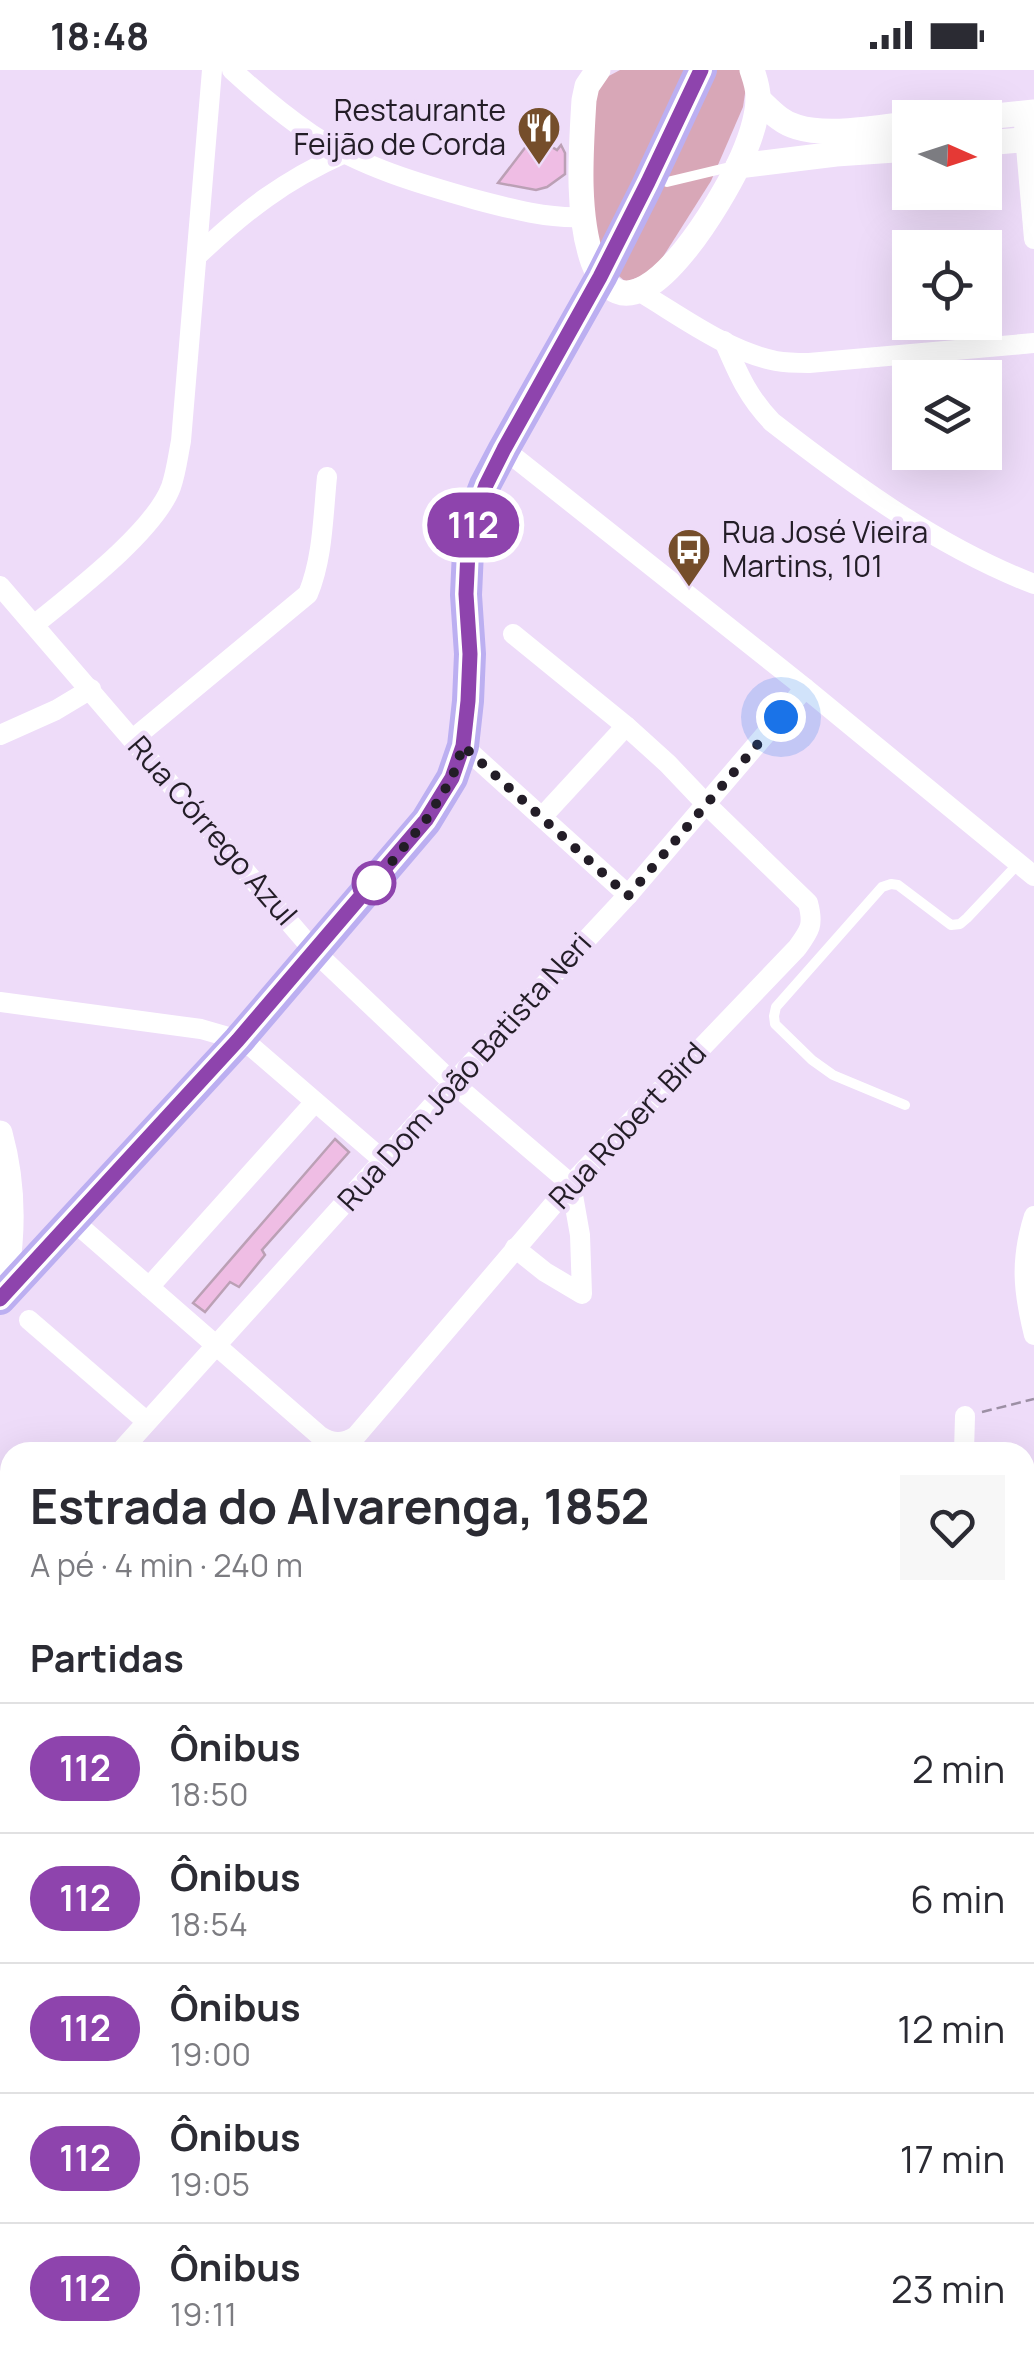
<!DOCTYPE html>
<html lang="pt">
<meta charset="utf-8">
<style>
body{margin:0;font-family:Manrope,sans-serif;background:#f7f7f7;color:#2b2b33;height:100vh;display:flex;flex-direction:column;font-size:38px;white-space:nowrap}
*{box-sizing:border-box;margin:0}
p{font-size:32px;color:#7c7c81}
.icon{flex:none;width:55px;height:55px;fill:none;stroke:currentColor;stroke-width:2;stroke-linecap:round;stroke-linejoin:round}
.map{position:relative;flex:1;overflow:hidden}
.side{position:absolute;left:0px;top:1372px;width:1035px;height:932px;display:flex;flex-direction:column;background:#fff;border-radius:30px 30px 0 0;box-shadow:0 10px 40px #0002}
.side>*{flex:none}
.badge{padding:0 20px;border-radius:32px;font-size:35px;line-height:65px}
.needle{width:65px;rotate:93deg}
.tools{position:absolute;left:892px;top:30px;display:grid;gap:20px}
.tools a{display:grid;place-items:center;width:110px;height:110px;border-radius:0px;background:#fff;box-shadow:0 10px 40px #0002;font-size:50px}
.you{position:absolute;width:50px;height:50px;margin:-25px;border:8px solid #fff;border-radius:50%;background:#1a73e8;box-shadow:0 0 0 15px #1a73e833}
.map>.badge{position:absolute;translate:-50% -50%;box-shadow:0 0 0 5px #fff}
h2{padding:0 30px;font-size:38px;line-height:90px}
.round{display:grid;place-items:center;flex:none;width:105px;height:105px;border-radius:0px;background:#f7f7f7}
.overview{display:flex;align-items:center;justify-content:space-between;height:170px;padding:0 30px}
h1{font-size:48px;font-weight:700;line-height:75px}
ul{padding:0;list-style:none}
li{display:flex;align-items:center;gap:30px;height:130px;padding:0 30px;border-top:2px solid #e1e1e2}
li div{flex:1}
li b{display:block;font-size:38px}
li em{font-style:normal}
li .badge{min-width:110px;font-weight:700;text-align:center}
.status{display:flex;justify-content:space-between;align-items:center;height:70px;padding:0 50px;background:#fff;direction:ltr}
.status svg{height:28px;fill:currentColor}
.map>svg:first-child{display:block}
.green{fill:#d8a7b7}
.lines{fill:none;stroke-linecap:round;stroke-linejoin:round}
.stream{stroke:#b0c4f7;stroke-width:5}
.building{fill:#efbde4;stroke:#bba0b5;stroke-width:2.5}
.path{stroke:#9c8fa4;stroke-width:2.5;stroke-dasharray:10 5;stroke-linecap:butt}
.service{stroke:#fff;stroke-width:10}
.minor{stroke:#fff;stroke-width:20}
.tertiary{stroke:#fff;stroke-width:25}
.primary{stroke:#bcaff1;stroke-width:32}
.line-casing{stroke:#fff;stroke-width:22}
.line{stroke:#8e44ad;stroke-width:15}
.walk{stroke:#231d27;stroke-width:10;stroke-dasharray:0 18}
.stop-dot{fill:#fff;stroke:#8e44ad;stroke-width:5}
.labels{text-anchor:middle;stroke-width:9;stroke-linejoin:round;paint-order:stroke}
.poi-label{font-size:30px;fill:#231d27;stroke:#eedcf9;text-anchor:end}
.street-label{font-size:30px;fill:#231d27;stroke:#eedcf9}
</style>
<div class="status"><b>18:48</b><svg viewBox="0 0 49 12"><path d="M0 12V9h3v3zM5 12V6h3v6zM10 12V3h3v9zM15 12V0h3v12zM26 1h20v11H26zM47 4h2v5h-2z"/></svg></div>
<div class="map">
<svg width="1034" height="2303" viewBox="0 0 1034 2303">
<rect width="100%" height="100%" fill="#eedcf9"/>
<path class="green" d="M 620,0 L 742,0 L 746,17 L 743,37 L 711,111 L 654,201 L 626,212 L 613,201 L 590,154 L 590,22 L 607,7 Z"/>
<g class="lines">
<g class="stream">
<path d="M 1025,1887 L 1034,1891"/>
<path d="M 28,2303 L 36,2295"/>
</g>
</g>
<g class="building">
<path d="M 534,66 L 557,80 L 561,75 L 565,83 L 565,104 L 547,117 L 536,120 L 498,113 Z"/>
<path d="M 335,1069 L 349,1082 L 262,1180 L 265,1185 L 239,1217 L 230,1212 L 205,1242 L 193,1233 Z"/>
</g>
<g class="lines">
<g class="path">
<path d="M 982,1342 L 1034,1329"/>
<path d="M 0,2280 L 10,2274"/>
</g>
<g class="service">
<path d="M 667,112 L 734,96"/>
<path d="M 905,1035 L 833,1005 L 812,990 L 775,954 L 774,946 L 776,937 L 882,817 L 891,814 L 898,815 L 951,855 L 960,854 L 967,848 L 1018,794"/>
</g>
<g class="minor">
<path d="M 232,0 C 257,23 283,45 311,64 C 361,97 420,114 477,130 C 511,139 549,149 584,147"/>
<path d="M 1024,54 L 1034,169"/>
<path d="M 197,186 C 246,140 283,111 345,83"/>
<path d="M 640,222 C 682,247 727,281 776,291 C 787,293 798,293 809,293 L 1034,273"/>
<path d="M 724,271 C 738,303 747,326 772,352 C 852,414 938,477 1034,514"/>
<path d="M 504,379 L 805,618 L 1034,806"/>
<path d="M 0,516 L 314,881 L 453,1013 L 571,1114 L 580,1165 L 582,1224 L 545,1202 L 515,1178"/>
<path d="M 34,555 C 72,524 154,462 171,417 C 176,403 178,386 181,371 L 212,0"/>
<path d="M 0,665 L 56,640 L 91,619"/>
<path d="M 133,669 L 308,524 C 323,488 323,446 327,407"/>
<path d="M 463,676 L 628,825"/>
<path d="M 542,747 L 626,656"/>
<path d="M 0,932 L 201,959 L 239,970 L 253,978 L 384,1091"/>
<path d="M 1034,1146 C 1020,1190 1023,1221 1034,1265"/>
<path d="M 71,1149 L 320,1366 C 333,1374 343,1374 356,1366 L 571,1114 L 797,878 C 810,860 814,855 808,833 L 707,735 L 668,694 L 626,656 L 513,564"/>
<path d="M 149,1217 L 315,1032"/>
<path d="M 29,1250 L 146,1351"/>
<path d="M 120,1382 L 453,1013 L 628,825 L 805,618"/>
<path d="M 964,1382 L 965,1346"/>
<path d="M 1025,1641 L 1034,1650"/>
<path d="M 1025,1834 L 1034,1836"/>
<path d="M 0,1931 L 10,1920"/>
<path d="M 1025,1964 L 1034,1966"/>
<path d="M 0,2030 L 10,2040"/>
<path d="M 1025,2102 L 1034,2110"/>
<path d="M 493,2295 L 499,2303"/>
<path d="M 682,2295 L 687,2303"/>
<path d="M 241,2303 L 243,2295"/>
<path d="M 395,2303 L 399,2295"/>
<path d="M 460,2303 L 463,2295"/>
<path d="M 905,2303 L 906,2295"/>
</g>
<g class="tertiary">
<path d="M 598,0 L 587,16 L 584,30 C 581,80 576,144 593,192 C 596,201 602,210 610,217 C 652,252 723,127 738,96 C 747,77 757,51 758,30 C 759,20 755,9 752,0"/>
<path d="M 758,29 C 770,40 781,53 797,57 C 829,67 877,57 910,54"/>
<path d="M 976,48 L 1034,42"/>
<path d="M 985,73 L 1034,69"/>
<path d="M 738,96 L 836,84 L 910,79"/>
<path d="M 0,1063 C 15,1117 14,1172 2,1226"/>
<path d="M 0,1550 L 10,1560"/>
<path d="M 975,2295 L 980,2303"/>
</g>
<path class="primary" d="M 0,1229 L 239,970 L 426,751 L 452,708 L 463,676 L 468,631 L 470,584 L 466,525 L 468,481 L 475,441 L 485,415 L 504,379 L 601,207 L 646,118 L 701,0"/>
</g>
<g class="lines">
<defs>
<path id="line" d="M 0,1229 L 238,970 L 426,750 L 452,708 L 463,676 L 468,631 L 470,584 L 466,524 L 468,481 L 476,442 L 486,415 L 504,379 L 600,207 L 648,112 L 701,0"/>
</defs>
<use href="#line" class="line-casing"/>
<use href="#line" class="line"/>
<path class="walk" d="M 374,813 L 372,816 L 426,750 L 452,708 L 463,676 L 628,826 L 781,647"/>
</g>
<defs>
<symbol id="restaurant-pin" viewBox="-11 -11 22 30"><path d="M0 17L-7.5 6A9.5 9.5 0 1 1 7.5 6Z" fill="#754e2b" stroke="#eedcf9"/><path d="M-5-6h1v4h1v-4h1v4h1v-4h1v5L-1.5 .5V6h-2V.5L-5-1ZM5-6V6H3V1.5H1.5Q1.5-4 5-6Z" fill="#fff"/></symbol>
<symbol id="bus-pin" viewBox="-11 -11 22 30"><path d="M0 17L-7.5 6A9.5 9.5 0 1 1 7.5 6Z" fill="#754e2b" stroke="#eedcf9"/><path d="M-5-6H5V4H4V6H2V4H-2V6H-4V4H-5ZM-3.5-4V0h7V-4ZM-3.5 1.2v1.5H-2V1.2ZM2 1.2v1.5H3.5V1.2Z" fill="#fff"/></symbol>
</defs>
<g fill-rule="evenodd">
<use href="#restaurant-pin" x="514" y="33" width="50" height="68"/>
<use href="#bus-pin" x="664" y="455" width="50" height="68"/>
</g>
<circle class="stop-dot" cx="374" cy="813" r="20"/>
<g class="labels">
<g class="poi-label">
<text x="506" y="51">Restaurante<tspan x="506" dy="34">Feijão de Corda</tspan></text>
<text x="722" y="473" text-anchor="start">Rua José Vieira<tspan x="722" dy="34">Martins, 101</tspan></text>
</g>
<g class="street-label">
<text transform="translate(212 761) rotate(49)" y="10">Rua Córrego Azul</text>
<text transform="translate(465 1002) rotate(-48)" y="10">Rua Dom João Batista Neri</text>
<text transform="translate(628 1056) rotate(-47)" y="10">Rua Robert Bird</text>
</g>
</g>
</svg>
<div class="tools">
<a><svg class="needle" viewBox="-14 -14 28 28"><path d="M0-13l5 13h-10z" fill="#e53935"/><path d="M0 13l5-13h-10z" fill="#7c7c81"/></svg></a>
<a><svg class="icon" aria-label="locate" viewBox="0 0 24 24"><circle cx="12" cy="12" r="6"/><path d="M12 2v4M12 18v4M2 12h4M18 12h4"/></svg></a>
<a><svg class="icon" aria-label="layers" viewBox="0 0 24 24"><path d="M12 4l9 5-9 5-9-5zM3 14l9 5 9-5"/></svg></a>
</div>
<div class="you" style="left:781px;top:647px"></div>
<b class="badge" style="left:473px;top:455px;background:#8e44ad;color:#fff">112</b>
<section class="side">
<div class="overview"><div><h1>Estrada do Alvarenga, 1852</h1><p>A pé · 4 min · 240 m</p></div><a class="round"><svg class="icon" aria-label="heart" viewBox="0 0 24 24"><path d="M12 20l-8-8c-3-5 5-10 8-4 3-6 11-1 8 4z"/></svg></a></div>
<h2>Partidas</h2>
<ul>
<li><span class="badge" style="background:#8e44ad;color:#fff">112</span><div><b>Ônibus</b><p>18:50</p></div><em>2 min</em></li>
<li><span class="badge" style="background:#8e44ad;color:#fff">112</span><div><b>Ônibus</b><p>18:54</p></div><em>6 min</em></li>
<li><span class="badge" style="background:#8e44ad;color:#fff">112</span><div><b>Ônibus</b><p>19:00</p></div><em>12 min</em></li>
<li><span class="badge" style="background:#8e44ad;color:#fff">112</span><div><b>Ônibus</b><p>19:05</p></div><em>17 min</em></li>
<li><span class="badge" style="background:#8e44ad;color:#fff">112</span><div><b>Ônibus</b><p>19:11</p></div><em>23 min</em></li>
</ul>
</section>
</div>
